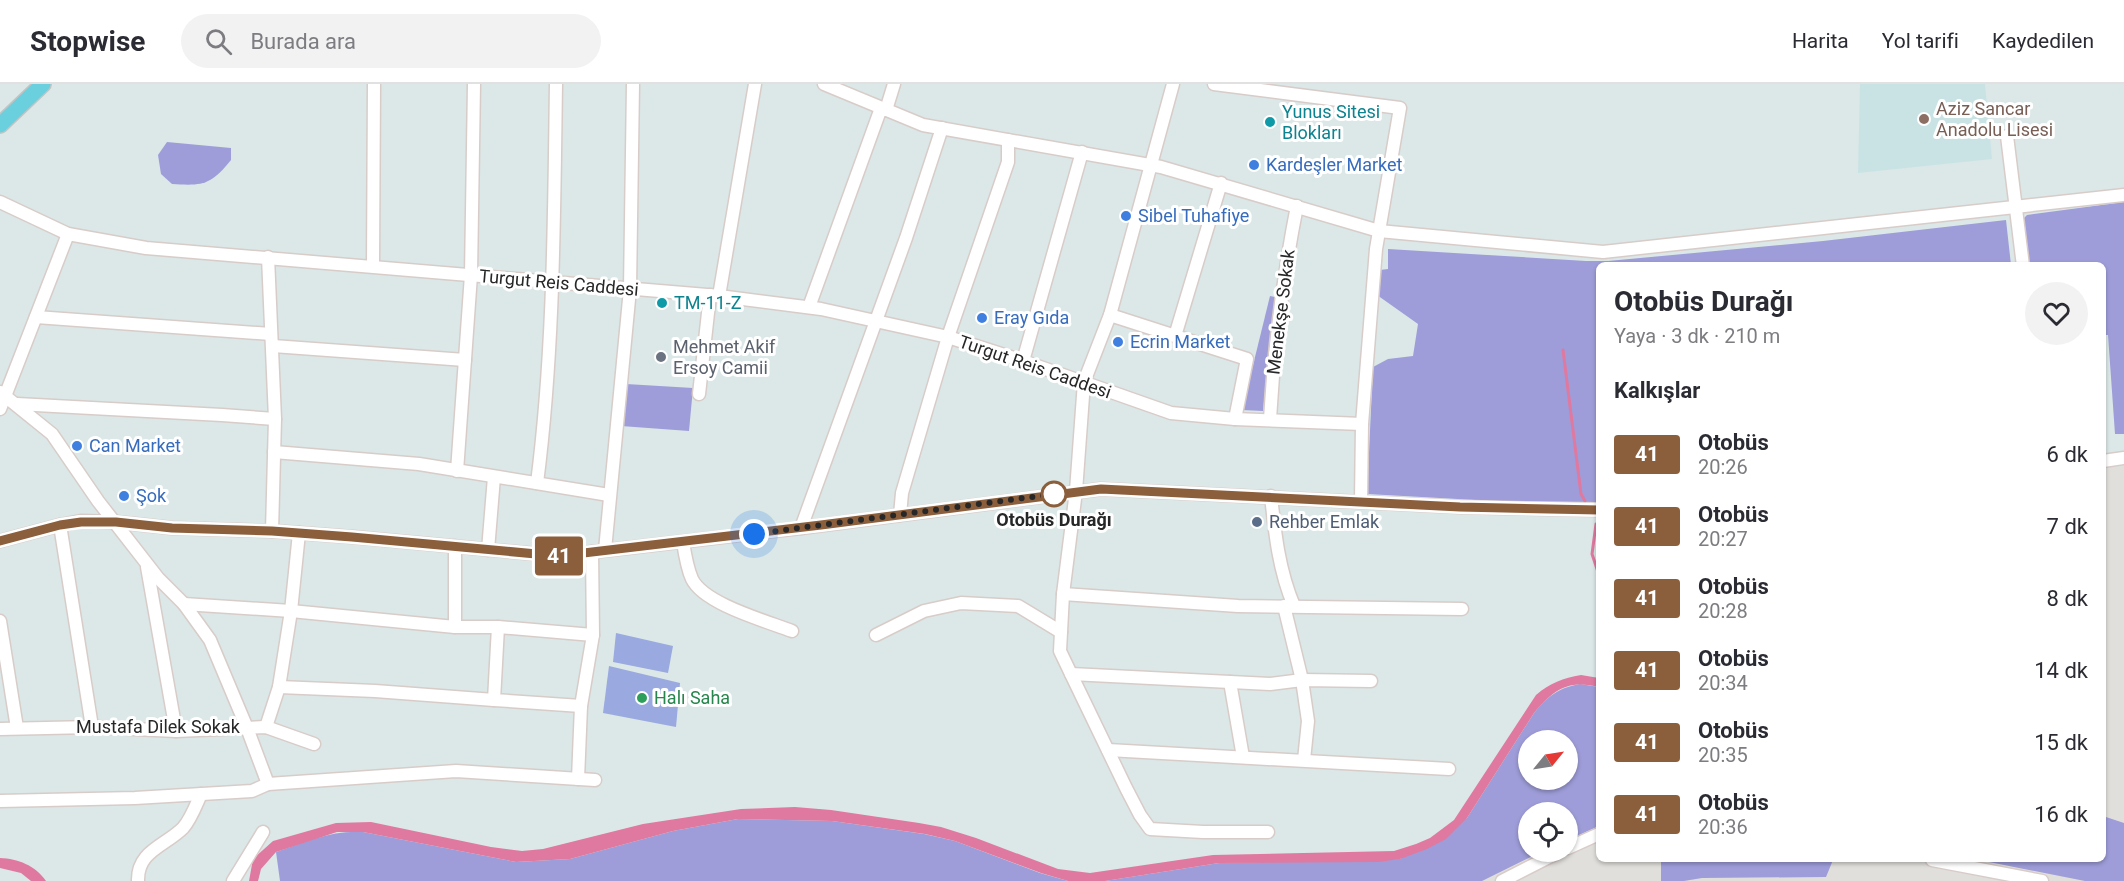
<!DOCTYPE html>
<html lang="tr">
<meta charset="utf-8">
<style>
body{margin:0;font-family:Roboto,sans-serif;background:#f2f2f3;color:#2b2b33;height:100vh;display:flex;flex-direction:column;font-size:22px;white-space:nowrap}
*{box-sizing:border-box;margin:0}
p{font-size:20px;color:#7c7c81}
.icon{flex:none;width:33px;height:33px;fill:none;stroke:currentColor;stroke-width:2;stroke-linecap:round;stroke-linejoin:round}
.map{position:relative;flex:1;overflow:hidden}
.side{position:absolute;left:1596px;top:178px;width:510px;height:600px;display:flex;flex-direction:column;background:#fff;border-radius:9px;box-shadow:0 2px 4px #0004}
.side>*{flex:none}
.badge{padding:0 12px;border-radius:4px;font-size:21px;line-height:39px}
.needle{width:39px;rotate:60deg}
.buttons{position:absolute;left:1518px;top:646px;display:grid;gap:12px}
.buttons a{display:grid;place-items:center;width:60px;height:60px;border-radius:50%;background:#fff;box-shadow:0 2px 4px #0004;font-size:30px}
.you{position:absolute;width:30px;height:30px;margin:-15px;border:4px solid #fff;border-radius:50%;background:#1a73e8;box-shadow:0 0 0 9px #1a73e833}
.map>.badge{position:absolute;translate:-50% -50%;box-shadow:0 0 0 3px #fff}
h2{padding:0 18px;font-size:22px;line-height:54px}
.round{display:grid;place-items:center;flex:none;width:63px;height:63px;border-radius:32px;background:#f2f2f3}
.headline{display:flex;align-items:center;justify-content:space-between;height:102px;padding:0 18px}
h1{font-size:28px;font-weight:700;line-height:45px}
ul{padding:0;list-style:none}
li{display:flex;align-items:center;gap:18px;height:72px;padding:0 18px}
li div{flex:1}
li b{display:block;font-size:22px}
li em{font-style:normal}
li .badge{min-width:66px;font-weight:700;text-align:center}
header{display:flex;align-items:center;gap:36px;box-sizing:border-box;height:84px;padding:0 30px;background:#fff;border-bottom:2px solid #e1e1e2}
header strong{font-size:28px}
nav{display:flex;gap:33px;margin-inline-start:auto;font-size:21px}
.search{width:420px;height:54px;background:#f2f2f3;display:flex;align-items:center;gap:15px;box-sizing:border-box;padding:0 21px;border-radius:33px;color:#7c7c81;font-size:22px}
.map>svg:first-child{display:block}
.industrial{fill:#e1dfdb}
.education{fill:#c9e3e4}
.green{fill:#9e9dd9;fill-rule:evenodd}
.pitch{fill:#9aa9df}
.water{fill:#df799f}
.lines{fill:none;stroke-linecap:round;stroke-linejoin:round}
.stream{stroke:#df799f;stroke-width:3}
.minor-casing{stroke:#d8ccc9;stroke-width:15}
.major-casing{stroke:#c3c3c3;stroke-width:18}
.minor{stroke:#fff;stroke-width:12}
.major{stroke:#6ad0de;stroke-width:15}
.line-casing{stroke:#fff;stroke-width:14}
.line{stroke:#8b5e3c;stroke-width:9}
.walk{stroke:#272727;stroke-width:6;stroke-dasharray:0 10.8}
.education-dot{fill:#8d6e63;stroke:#fff;stroke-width:2}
.culture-dot{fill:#0f9aa8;stroke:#fff;stroke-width:2}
.shop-dot{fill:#3f7fe0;stroke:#fff;stroke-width:2}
.worship-dot{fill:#6b7280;stroke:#fff;stroke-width:2}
.stop-dot{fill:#fff;stroke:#8b5e3c;stroke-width:3}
.service-dot{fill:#5c6f8a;stroke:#fff;stroke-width:2}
.leisure-dot{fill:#2e9e5b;stroke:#fff;stroke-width:2}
.labels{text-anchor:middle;stroke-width:6;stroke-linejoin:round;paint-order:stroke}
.education-label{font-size:18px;fill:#785e54;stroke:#fff;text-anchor:start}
.culture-label{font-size:18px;fill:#0d838f;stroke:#fff;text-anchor:start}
.shop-label{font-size:18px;fill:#366cbe;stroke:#fff;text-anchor:start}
.street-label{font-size:18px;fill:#272727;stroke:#fff}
.worship-label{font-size:18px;fill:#5b616d;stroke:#fff;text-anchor:start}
.stop-label{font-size:18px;font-weight:bold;fill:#272727;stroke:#fff}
.service-label{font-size:18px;fill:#4e5e75;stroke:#fff;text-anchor:start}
.leisure-label{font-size:18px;fill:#27864d;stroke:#fff;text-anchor:start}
</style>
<header>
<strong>Stopwise</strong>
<div class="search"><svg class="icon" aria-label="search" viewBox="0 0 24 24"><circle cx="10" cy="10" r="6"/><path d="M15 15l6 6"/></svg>Burada ara</div>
<nav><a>Harita</a><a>Yol tarifi</a><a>Kaydedilen</a></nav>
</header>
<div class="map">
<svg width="2124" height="797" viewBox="0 0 2124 797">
<rect width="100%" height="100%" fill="#dbe8e7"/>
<path class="industrial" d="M 2124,382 L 2124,797 L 1195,797 L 1528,768 L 1568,768 L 1568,657 L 1599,620 L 1599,776 L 2103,776 L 2103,384 Z"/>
<path class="education" d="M 1860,0 L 1985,0 L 1992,75 L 1858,89 Z"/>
<g class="green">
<path d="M 167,58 L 231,64 L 231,76 C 211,101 203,102 172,100 L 161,90 L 158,71 Z"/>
<path d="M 2124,118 L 2124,350 L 2115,350 L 2108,251 L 2103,251 L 2103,182 L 2027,181 L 2021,137 L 2027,131 Z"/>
<path d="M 2006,136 L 2011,181 L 1599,182 L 1599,418 L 1494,417 L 1367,410 L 1373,283 L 1388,275 L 1413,272 L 1418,240 L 1377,211 L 1380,186 L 1388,185 L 1388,165 L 1586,177 L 1608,177 L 1823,157 Z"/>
<path d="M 1270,212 L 1275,213 L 1263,327 L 1242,326 Z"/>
<path d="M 626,300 L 693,304 L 689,347 L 621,342 Z"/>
<path d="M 1580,600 L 1599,603 L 1599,742 L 1568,756 L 1568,729 L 1528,729 L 1528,768 L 1541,768 L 1482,797 L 1105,797 L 1219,779 L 1400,775 L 1467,734 L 1534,629 C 1548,612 1558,604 1580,600 ZM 1528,657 L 1568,657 L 1568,696 L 1528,696 Z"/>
<path d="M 2103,732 L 2124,739 L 2124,797 L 2085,797 L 1979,776 L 2103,776 Z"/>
<path d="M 738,735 L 832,737 L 924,750 L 955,757 L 1040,789 L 1068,797 L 280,797 L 276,768 C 305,758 332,746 363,748 L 516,778 L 570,775 L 673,747 Z"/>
<path d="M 1661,776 L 1833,776 L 1826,793 L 1702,794 L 1684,797 L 1661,797 Z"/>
</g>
<g class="pitch">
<path d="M 616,549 L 673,562 L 668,589 L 613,578 Z"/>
<path d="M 609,582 L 680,599 L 676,643 L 603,629 Z"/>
</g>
<g class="water">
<path d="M 1581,591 L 1599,594 L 1599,603 C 1568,595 1553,606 1534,629 L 1467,734 L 1446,755 L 1427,765 L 1400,775 L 1378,778 L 1219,779 L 1105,797 L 1068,797 L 1041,789 L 955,757 L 925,750 L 832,737 L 738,735 L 673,747 L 570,775 L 516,778 L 363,748 L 337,748 L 276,768 L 261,785 L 258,797 L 249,797 L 253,775 L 273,757 L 336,739 L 371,738 L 491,763 L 522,767 L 543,765 L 643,740 L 741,725 L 795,723 L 831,726 L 919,739 L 941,743 L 976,754 L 1058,785 L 1090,789 L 1213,771 L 1394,767 L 1416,760 L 1430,754 L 1454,736 L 1536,611 C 1550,599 1563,594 1581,591 Z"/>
<path d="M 0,774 C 18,775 35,781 46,797 L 31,797 L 21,789 L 0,784 Z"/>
</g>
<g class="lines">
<g class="stream">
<path d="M 1563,266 L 1581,410 L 1585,417"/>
<path d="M 1596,440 L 1592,470 L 1599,491"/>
</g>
<defs>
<g id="minor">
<path d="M 824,0 L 923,41 L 1161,83 L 1379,147 L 1603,168 L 2124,111"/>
<path d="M 1173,0 L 1110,231 L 1084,298 L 1076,407 L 1063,510 L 1060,567 L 1071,590 L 1126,704 L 1140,731 L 1150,745 L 1203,748 L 1268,748"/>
<path d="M 1214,0 L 1400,24 L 1376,165 L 1362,340 L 1361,417"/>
<path d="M 886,26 L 894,0"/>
<path d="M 2007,52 L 2023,182"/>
<path d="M 0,118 L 68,150 L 146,164 L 719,212 L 821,225 L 948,253 L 1023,277 L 1171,329 L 1235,335 L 1362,340"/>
<path d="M 268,173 L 275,335 L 272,447"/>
<path d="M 373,182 L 374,0"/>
<path d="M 719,212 L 755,0"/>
<path d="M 809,223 L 881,24"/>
<path d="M 1110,231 L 1247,275 L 1235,335"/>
<path d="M 36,233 L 271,250"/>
<path d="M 1175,252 L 1221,99"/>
<path d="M 273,262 L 465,276"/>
<path d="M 1023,277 L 1082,68"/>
<path d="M 0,308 L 52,350 L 98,417 L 158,494 L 184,520 L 210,556 L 247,644 L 268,700"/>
<path d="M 699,310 L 710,211"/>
<path d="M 17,320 L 222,331 L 275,335"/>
<path d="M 0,325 L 68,150"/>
<path d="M 1270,335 C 1274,263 1283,193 1297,122"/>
<path d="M 274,368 L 419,380 L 609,411"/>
<path d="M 2103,377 L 2124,374"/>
<path d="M 457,387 L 471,191 L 474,0"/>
<path d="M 537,399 C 554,267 554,133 556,0"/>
<path d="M 1271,412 C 1275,450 1279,487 1294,522"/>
<path d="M 900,431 L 902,409 L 948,253 L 1008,78 L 1008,56"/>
<path d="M 60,441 L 92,643"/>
<path d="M 801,444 L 906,154 L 942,44"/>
<path d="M 0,457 L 60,441 L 81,437 L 116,438 L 172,444 L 272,447 L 353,453 L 558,472 L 801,444 L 1101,405 L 1460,423 L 1599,426"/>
<path d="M 683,458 C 685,471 687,484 692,495 C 704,520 766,537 792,547"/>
<path d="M 455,462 L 455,543"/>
<path d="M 488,466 L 494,393"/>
<path d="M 605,466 L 630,205 L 633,0"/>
<path d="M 147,483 L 176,647"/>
<path d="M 1063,510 L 1238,522 L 1462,525"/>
<path d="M 184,520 L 291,527 L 455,543 L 498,543 L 593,551"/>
<path d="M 1284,522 L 1302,596 L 1308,637 L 1304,676"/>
<path d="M 0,537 L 17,644"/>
<path d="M 498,543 L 494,616 L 581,622"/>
<path d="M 876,551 L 924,527 L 961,519 L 1018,522 L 1061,548"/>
<path d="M 1071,590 L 1270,600 L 1302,596 L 1371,597"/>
<path d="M 1230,598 L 1243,673"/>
<path d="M 279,603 L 375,607 L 494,616"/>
<path d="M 266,643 L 279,603 L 291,527 L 299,449"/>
<path d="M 0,645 L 92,643 L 176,647 L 266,643 L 314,660"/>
<path d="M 1108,666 L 1449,685"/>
<path d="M 578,695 L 581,622 L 593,551 L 592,468"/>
<path d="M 0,717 L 135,714 L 252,707 L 268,700 L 456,687 L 595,696"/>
<path d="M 1568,764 L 1599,750"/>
<path d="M 1932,776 L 2042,797"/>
<path d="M 138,797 C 137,767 165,762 183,744 C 191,735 196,721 201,710"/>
<path d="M 233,797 L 263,748"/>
<path d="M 1502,797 L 1559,768"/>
</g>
<path id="major" d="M 0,41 L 43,0"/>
</defs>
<use href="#minor" class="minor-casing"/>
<use href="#major" class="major-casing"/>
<use href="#minor" class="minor"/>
<use href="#major" class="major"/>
</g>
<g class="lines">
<defs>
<path id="line" d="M 0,457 L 60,441 L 81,438 L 116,438 L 172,444 L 272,447 L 352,453 L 558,472 L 821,441 L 1101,405 L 1460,423 L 1599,426"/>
</defs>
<use href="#line" class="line-casing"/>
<use href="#line" class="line"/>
<path class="walk" d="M 754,450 L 1062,409 L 1054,410"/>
</g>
<circle class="education-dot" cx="1924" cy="35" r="6"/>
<g class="culture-dot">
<circle cx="1270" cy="38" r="6"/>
<circle cx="662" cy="219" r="6"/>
</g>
<g class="shop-dot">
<circle cx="1254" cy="81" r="6"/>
<circle cx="1126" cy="132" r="6"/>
<circle cx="982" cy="234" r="6"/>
<circle cx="1118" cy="258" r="6"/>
<circle cx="77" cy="362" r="6"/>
<circle cx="124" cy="412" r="6"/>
</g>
<circle class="worship-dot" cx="661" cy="273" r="6"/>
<circle class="stop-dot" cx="1054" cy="410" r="12"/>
<circle class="service-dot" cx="1257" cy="438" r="6"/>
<circle class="leisure-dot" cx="642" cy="614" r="6"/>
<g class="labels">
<g class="education-label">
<text x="1936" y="31">Aziz Sancar<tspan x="1936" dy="21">Anadolu Lisesi</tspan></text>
</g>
<g class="culture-label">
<text x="1282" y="34">Yunus Sitesi<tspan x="1282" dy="21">Blokları</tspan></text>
<text x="674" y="225">TM-11-Z</text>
</g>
<g class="shop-label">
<text x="1266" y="87">Kardeşler Market</text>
<text x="1138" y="138">Sibel Tuhafiye</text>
<text x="994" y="240">Eray Gıda</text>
<text x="1130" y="264">Ecrin Market</text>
<text x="89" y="368">Can Market</text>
<text x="136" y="418">Şok</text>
</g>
<g class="street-label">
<text transform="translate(559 199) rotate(5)" y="6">Turgut Reis Caddesi</text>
<text transform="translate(1281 228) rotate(-83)" y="6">Menekşe Sokak</text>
<text transform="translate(1035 283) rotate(19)" y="6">Turgut Reis Caddesi</text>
<text x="158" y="649">Mustafa Dilek Sokak</text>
</g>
<g class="worship-label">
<text x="673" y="269">Mehmet Akif<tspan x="673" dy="21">Ersoy Camii</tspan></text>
</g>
<g class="stop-label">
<text x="1054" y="442">Otobüs Durağı</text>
</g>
<g class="service-label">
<text x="1269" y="444">Rehber Emlak</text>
</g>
<g class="leisure-label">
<text x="654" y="620">Halı Saha</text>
</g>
</g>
</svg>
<div class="buttons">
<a><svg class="needle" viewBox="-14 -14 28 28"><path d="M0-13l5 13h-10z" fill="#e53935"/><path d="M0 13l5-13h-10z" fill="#7c7c81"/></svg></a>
<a><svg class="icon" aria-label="locate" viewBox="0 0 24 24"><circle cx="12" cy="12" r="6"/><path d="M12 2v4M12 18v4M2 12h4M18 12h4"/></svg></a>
</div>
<div class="you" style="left:754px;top:450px"></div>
<b class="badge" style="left:559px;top:472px;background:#8b5e3c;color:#fff">41</b>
<section class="side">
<div class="headline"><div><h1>Otobüs Durağı</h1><p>Yaya · 3 dk · 210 m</p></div><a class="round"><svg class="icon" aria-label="heart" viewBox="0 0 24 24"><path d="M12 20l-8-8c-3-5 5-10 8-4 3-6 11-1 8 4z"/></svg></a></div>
<h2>Kalkışlar</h2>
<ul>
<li><span class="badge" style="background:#8b5e3c;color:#fff">41</span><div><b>Otobüs</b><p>20:26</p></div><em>6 dk</em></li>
<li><span class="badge" style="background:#8b5e3c;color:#fff">41</span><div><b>Otobüs</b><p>20:27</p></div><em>7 dk</em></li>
<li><span class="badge" style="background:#8b5e3c;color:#fff">41</span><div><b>Otobüs</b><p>20:28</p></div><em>8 dk</em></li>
<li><span class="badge" style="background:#8b5e3c;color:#fff">41</span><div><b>Otobüs</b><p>20:34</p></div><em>14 dk</em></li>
<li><span class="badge" style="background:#8b5e3c;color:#fff">41</span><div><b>Otobüs</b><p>20:35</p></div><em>15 dk</em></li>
<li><span class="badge" style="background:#8b5e3c;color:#fff">41</span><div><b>Otobüs</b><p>20:36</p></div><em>16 dk</em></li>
</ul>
</section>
</div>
